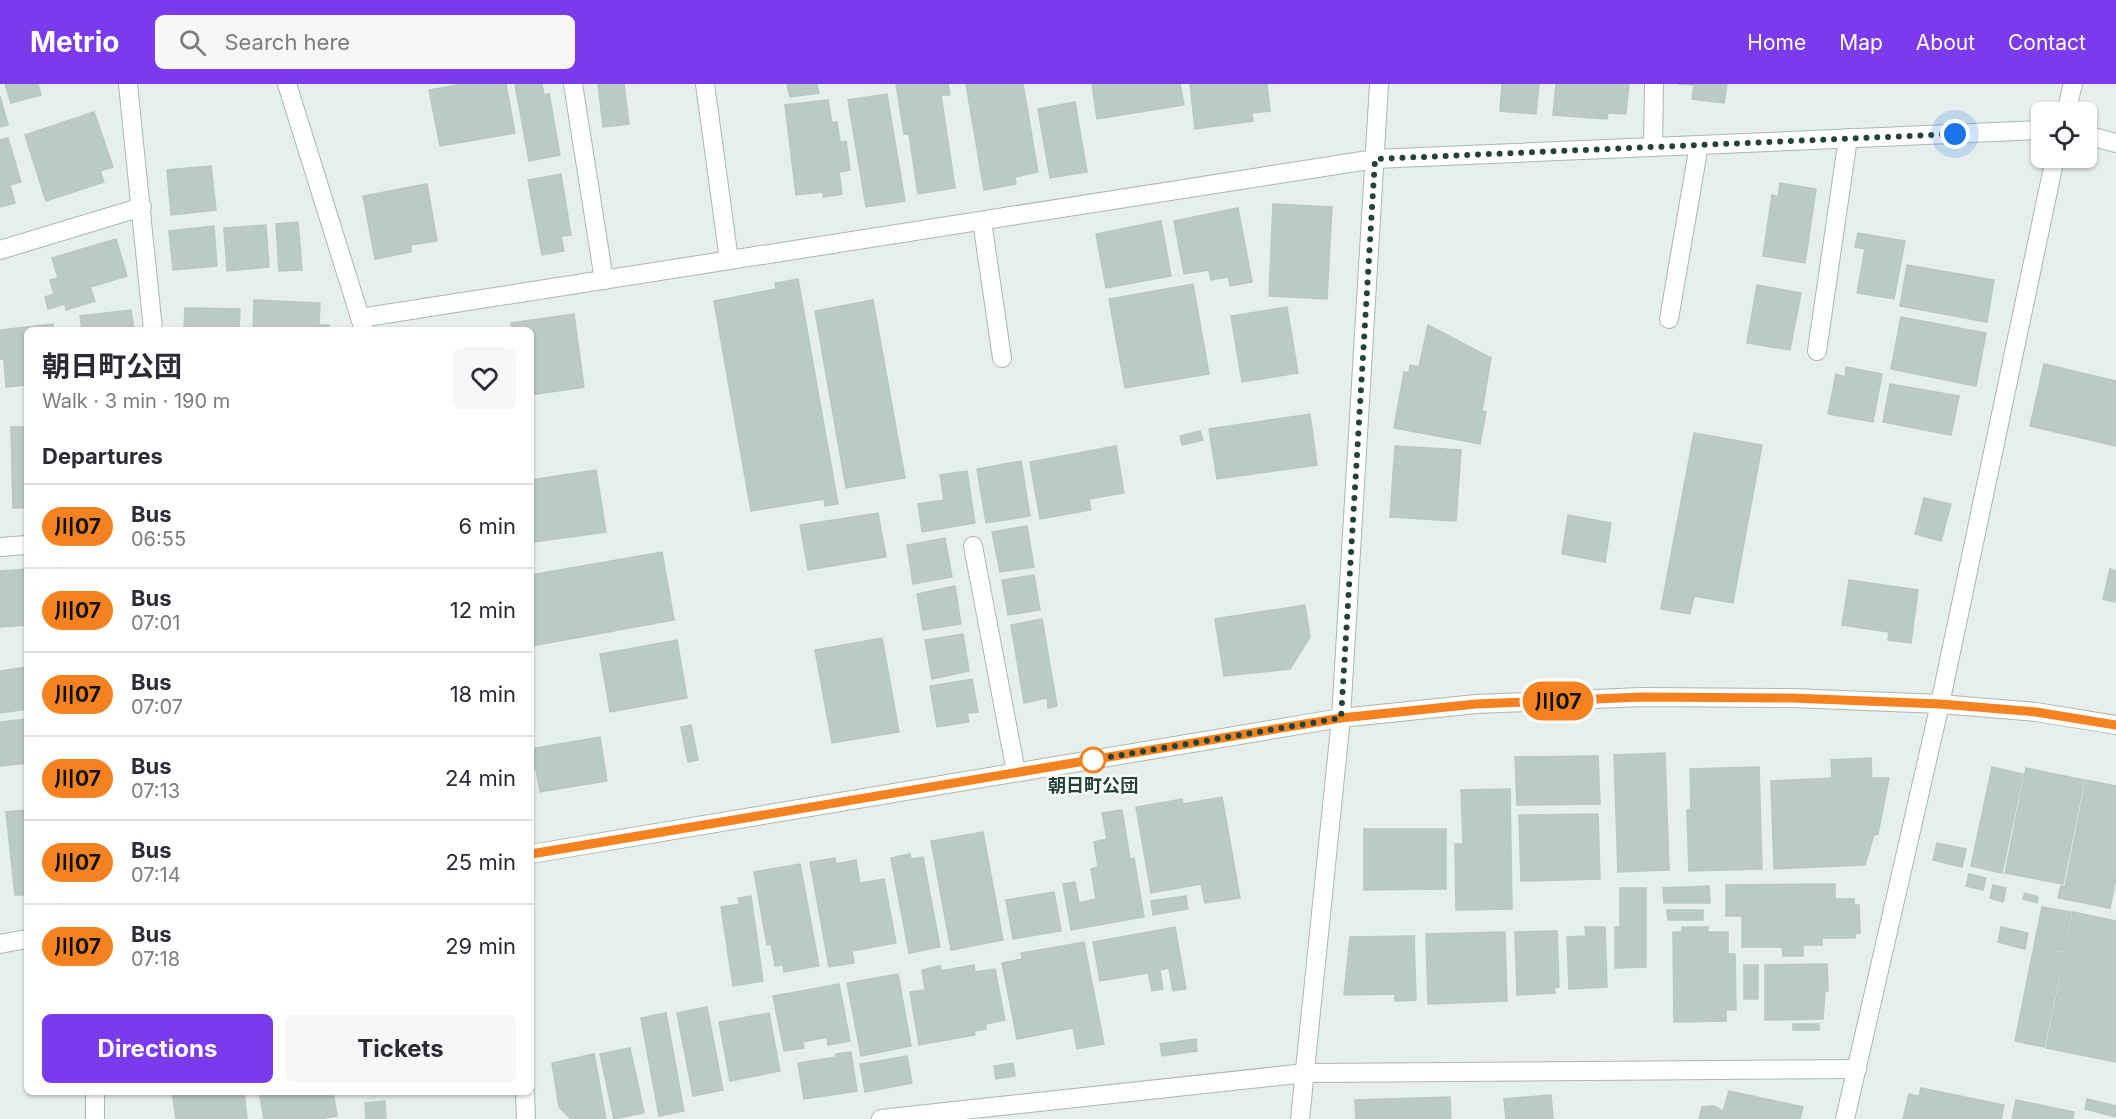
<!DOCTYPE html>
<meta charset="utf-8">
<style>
body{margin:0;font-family:Inter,"Noto Sans JP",sans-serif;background:#f7f7f7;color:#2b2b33;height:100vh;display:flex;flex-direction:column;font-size:22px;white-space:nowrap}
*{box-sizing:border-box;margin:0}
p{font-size:20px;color:#7c7c81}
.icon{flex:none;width:33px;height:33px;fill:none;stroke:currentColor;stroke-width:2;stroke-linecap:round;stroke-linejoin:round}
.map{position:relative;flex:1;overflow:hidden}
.details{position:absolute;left:24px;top:243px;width:510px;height:768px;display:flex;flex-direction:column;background:#fff;border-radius:9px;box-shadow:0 2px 4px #0004}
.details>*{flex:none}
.badge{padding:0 12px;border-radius:20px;font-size:21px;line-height:39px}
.buttons{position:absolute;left:2031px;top:18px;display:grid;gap:12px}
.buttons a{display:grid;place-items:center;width:66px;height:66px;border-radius:9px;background:#fff;box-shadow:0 2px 4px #0004;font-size:30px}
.you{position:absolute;width:30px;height:30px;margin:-15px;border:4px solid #fff;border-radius:50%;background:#1a73e8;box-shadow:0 0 0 9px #1a73e833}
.map>.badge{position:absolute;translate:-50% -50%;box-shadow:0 0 0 3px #fff}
h2{padding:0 18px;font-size:22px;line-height:54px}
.round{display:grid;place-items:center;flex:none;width:63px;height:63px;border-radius:9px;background:#f7f7f7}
.overview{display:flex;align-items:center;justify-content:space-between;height:102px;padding:0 18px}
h1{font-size:28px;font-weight:700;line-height:45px}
.button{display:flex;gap:12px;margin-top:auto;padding:12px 18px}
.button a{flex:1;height:69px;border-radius:9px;background:#7c3aed;color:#fff;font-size:24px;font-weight:700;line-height:69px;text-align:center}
.button a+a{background:#f7f7f7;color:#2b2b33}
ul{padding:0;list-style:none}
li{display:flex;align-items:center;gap:18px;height:84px;padding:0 18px;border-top:2px solid #e1e1e2}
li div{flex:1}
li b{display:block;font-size:22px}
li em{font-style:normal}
li .badge{min-width:66px;font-weight:700;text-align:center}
header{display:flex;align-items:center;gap:36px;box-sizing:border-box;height:84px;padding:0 30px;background:#7c3aed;color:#fff}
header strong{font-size:28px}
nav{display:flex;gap:33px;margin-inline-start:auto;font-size:21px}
.search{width:420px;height:54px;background:#f7f7f7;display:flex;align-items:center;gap:15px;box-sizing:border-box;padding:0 21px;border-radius:9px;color:#7c7c81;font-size:22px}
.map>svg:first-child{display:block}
.building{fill:#bbcac4;stroke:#b8c9c2;stroke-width:1.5}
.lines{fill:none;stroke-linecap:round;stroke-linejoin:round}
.minor-casing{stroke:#a8b8b2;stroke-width:20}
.minor{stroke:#fff;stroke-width:18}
.line-casing{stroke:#fff;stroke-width:14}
.line{stroke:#f58220;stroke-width:9}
.walk{stroke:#24423a;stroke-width:6;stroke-dasharray:0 10.8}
.stop-dot{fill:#fff;stroke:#f58220;stroke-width:3}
.labels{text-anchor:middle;stroke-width:4.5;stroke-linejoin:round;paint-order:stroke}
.stop-label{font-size:18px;font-weight:bold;fill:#24423a;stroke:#f7fbf9}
</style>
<header>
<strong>Metrio</strong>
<div class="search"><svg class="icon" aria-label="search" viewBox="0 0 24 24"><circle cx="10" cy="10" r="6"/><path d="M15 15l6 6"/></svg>Search here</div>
<nav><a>Home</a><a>Map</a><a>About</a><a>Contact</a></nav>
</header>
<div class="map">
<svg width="2116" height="1035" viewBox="0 0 2116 1035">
<rect width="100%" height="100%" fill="#e6efeb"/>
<g class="building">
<path d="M 5,0 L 38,0 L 41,11 L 11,19 Z"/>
<path d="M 463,0 L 506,0 L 515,49 L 440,62 L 429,6 Z"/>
<path d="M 515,0 L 542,0 L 544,11 L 549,10 L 560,71 L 529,77 Z"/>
<path d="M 598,0 L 624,0 L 629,40 L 603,43 Z"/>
<path d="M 787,0 L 817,0 L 819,9 L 790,13 Z"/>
<path d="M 896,0 L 948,0 L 950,11 L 941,11 L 955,104 L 918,110 L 909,50 L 904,50 Z"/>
<path d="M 966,0 L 1023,0 L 1038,88 L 1015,93 L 1016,100 L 984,106 Z"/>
<path d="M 1092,0 L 1180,0 L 1184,21 L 1097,35 Z"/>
<path d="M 1190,0 L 1267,0 L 1270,27 L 1252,29 L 1253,37 L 1195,45 Z"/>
<path d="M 1502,0 L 1539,0 L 1536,30 L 1500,27 Z"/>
<path d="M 1556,0 L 1629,0 L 1626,30 L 1608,29 L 1607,35 L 1553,31 Z"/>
<path d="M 1678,0 L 1727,0 L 1724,19 L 1692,15 L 1694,1 Z"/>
<path d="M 887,10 L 905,117 L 866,123 L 848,16 Z"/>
<path d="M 0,12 L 8,41 L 0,43 Z"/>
<path d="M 828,16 L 832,39 L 837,38 L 840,58 L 846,57 L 850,86 L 839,88 L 842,110 L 823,113 L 823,108 L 796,111 L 785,21 Z"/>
<path d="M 1075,18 L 1087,88 L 1050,94 L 1038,25 Z"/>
<path d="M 94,28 L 113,83 L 100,87 L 104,98 L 46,117 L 25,51 Z"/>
<path d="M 8,54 L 21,98 L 10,101 L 15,119 L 0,123 L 0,56 Z"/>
<path d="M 211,82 L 216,126 L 171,131 L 167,86 Z"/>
<path d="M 561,90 L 571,151 L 561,152 L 564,167 L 542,171 L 528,96 Z"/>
<path d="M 1780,99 L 1816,105 L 1805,179 L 1763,172 L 1772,111 L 1778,113 Z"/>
<path d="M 427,100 L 437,157 L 411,161 L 411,168 L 375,175 L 363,112 Z"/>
<path d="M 1273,120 L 1332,123 L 1327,215 L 1269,212 Z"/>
<path d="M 1238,124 L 1252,198 L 1230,202 L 1228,193 L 1211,196 L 1209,186 L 1184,190 L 1174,137 Z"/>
<path d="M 1161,137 L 1171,192 L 1106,204 L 1096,150 Z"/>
<path d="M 298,138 L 302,186 L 279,187 L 276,140 Z"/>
<path d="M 266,141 L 269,183 L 227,187 L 224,144 Z"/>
<path d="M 214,142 L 217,182 L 173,186 L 169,147 Z"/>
<path d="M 1858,149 L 1905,157 L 1894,215 L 1857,209 L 1865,165 L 1855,163 Z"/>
<path d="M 116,155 L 127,192 L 90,203 L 95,217 L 66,226 L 65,220 L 48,225 L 45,213 L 54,210 L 50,196 L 58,194 L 52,174 Z"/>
<path d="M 1907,181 L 1994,196 L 1987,238 L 1900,222 Z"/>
<path d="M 798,195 L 838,420 L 825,422 L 824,415 L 751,427 L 714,217 L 776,205 L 775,199 Z"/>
<path d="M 1193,200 L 1209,290 L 1125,304 L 1109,215 Z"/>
<path d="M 1757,201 L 1801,209 L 1790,266 L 1747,259 Z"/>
<path d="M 254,216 L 320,219 L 319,241 L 329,241 L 329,246 L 253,246 Z"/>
<path d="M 873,216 L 905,394 L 846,404 L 815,227 Z"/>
<path d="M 1287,223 L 1298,289 L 1242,298 L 1231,232 Z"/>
<path d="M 185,224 L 240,225 L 239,246 L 184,246 Z"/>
<path d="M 131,226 L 134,246 L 82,246 L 80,232 Z"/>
<path d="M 574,230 L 584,303 L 531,311 L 531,246 L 512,246 L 511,239 Z"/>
<path d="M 1901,233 L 1986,249 L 1976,302 L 1891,285 Z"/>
<path d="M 53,240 L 53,246 L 27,246 L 27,301 L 6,303 L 4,275 L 0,275 L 0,246 Z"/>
<path d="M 1428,241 L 1491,274 L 1482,327 L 1486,328 L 1480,360 L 1394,344 L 1404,288 L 1409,289 L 1410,281 L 1419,283 Z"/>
<path d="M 2044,280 L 2116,297 L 2116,362 L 2030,342 Z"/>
<path d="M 1846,283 L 1882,290 L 1873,338 L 1828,330 L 1836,290 L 1845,293 Z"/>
<path d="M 1890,300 L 1959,312 L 1951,351 L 1883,338 Z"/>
<path d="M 1310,330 L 1317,381 L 1217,395 L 1209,345 Z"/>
<path d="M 11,343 L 27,343 L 27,424 L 13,424 Z"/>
<path d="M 1200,347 L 1203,356 L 1182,361 L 1180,352 Z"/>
<path d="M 1694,349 L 1762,361 L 1733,519 L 1694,512 L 1690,530 L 1661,525 Z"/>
<path d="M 1116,362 L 1124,409 L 1089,415 L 1091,426 L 1040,435 L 1030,378 Z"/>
<path d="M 1395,362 L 1461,366 L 1456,437 L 1390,433 Z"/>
<path d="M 1021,377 L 1030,432 L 986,439 L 977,385 Z"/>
<path d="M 596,386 L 606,448 L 534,458 L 531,442 L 531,396 Z"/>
<path d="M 967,387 L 975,439 L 922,448 L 918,420 L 944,416 L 940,391 Z"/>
<path d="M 1924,414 L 1951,420 L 1941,457 L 1915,450 Z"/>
<path d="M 878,429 L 886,473 L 808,486 L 800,441 Z"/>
<path d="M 1568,431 L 1611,439 L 1605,478 L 1562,470 Z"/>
<path d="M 1027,442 L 1034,483 L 1000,488 L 992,448 Z"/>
<path d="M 945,454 L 952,493 L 913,500 L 907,461 Z"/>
<path d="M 662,468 L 674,536 L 531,562 L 531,491 Z"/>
<path d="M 27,485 L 27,541 L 0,543 L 0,487 Z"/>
<path d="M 2110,485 L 2116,487 L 2115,518 L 2103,515 Z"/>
<path d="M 1034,491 L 1040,526 L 1008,531 L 1002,496 Z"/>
<path d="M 1849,496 L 1918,506 L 1911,559 L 1888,556 L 1889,548 L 1842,541 Z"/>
<path d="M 955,502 L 961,540 L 923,546 L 917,510 Z"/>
<path d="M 1305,521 L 1310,553 L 1290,585 L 1224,592 L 1215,535 Z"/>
<path d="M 1042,535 L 1057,622 L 1048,624 L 1047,614 L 1024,619 L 1011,541 Z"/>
<path d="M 963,550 L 969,587 L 932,595 L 925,556 Z"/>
<path d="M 882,554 L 899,648 L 832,659 L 815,566 Z"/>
<path d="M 677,556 L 687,614 L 610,628 L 600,570 Z"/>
<path d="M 27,583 L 27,625 L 0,629 L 0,587 Z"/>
<path d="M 972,595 L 978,628 L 967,629 L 969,638 L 937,643 L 930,602 Z"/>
<path d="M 27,635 L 27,679 L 0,682 L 0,638 Z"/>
<path d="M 691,641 L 698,676 L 688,678 L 681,643 Z"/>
<path d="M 600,653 L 607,697 L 540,708 L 536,685 L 531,686 L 531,665 Z"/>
<path d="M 1665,669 L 1669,786 L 1618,788 L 1614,671 Z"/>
<path d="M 1598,672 L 1600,720 L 1517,721 L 1515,673 Z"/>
<path d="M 1871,674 L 1874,751 L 1865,781 L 1774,785 L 1771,697 L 1832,694 L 1831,676 Z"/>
<path d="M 1759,683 L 1762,785 L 1689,787 L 1687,726 L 1691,725 L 1690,685 Z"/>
<path d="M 1992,683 L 2023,690 L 2002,789 L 1971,782 Z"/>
<path d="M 2026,684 L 2084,696 L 2063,800 L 2005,789 Z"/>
<path d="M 1871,694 L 1889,694 L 1878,750 L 1874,751 Z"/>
<path d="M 2086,696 L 2116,702 L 2116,795 L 2110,824 L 2058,814 L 2061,802 L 2065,803 Z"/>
<path d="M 1510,705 L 1512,825 L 1456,826 L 1455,760 L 1463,760 L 1461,706 Z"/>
<path d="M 1222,713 L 1240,814 L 1205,819 L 1201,800 L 1151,809 L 1136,723 L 1182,715 L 1183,720 Z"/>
<path d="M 27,726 L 27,811 L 15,811 L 6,728 Z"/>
<path d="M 1122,726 L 1130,775 L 1134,774 L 1144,833 L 1071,846 L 1063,800 L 1075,798 L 1079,819 L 1096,815 L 1091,785 L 1098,783 L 1094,758 L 1107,755 L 1102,729 Z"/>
<path d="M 1598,730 L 1600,795 L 1521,797 L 1519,731 Z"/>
<path d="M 1364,745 L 1446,745 L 1446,805 L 1364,806 Z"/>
<path d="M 983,748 L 1003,856 L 951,866 L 931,757 Z"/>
<path d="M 1937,759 L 1966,765 L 1962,783 L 1933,776 Z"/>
<path d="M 910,770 L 911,775 L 923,773 L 940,863 L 909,869 L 891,774 Z"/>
<path d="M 835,774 L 836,780 L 856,776 L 860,799 L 884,795 L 896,859 L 852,867 L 854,879 L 829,883 L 810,778 Z"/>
<path d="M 800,780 L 819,882 L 784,888 L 783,881 L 775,882 L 771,860 L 767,861 L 754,788 Z"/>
<path d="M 1969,790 L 1986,794 L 1983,806 L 1966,802 Z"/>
<path d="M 1835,800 L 1835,815 L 1854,815 L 1854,821 L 1859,821 L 1860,849 L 1855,849 L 1855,854 L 1822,854 L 1822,861 L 1803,861 L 1803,872 L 1783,872 L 1782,863 L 1742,863 L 1742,832 L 1726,832 L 1726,801 Z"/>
<path d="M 1993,801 L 2006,804 L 2003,818 L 1990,814 Z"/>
<path d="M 1709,802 L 1710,819 L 1664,819 L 1663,804 Z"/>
<path d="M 1620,804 L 1646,804 L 1646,883 L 1615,884 L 1615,843 L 1620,843 Z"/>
<path d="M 1054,808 L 1061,847 L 1013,855 L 1006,816 Z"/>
<path d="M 2025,809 L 2038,813 L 2037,819 L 2023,815 Z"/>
<path d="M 751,812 L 763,897 L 733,902 L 721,823 L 740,820 L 738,814 Z"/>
<path d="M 1186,812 L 1188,825 L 1153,831 L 1151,817 Z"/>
<path d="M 2042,823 L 2071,828 L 2063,867 L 2034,862 Z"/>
<path d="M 1667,826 L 1703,826 L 1703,836 L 1668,836 Z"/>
<path d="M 2073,828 L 2116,837 L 2116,978 L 2046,964 L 2061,892 L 2029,886 L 2034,863 L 2064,869 Z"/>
<path d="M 1175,843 L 1186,905 L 1173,907 L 1169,884 L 1160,886 L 1163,905 L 1152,907 L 1148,889 L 1100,897 L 1093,858 Z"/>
<path d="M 1585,843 L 1605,843 L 1607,903 L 1569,905 L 1567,853 L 1586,852 Z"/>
<path d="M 1682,843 L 1708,843 L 1708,848 L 1728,848 L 1728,870 L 1735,870 L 1736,926 L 1726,926 L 1726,937 L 1674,938 L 1673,848 L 1682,848 Z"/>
<path d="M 2001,843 L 2028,849 L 2025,865 L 1998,858 Z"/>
<path d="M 1557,847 L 1559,903 L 1554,904 L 1555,909 L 1517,911 L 1515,848 Z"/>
<path d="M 1505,848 L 1507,917 L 1428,920 L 1426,850 Z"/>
<path d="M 1414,852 L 1416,916 L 1395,917 L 1395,910 L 1344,911 L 1350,853 Z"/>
<path d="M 1084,858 L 1104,960 L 1077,965 L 1073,944 L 1017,955 L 1002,879 L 1022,875 L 1021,869 Z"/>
<path d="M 1827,880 L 1828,907 L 1825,907 L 1823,935 L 1765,936 L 1765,881 Z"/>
<path d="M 974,881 L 975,888 L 995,885 L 1005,936 L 986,940 L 986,945 L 974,947 L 975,951 L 919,961 L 910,908 L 925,906 L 922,886 L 940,882 L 941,887 Z"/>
<rect x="1744" y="881" width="14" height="34"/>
<path d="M 2029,887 L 2059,893 L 2044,963 L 2015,957 Z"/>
<path d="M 898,890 L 911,962 L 861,972 L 847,899 Z"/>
<path d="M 839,900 L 850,957 L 828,961 L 827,953 L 803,958 L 804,964 L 784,967 L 773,912 Z"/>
<path d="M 707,923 L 723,1006 L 693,1012 L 677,929 Z"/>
<path d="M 666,929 L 684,1027 L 659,1032 L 641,934 Z"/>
<path d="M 769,929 L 780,987 L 730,997 L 719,938 Z"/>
<rect x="1793" y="940" width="26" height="6"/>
<path d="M 1196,955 L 1197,967 L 1162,972 L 1160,960 Z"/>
<path d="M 630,964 L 644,1029 L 614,1035 L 600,970 Z"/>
<path d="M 851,968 L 857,1007 L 804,1015 L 798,979 L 836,973 L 836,970 Z"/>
<path d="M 594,970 L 606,1035 L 571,1035 L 559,1023 L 552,979 Z"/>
<path d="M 907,972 L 912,999 L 865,1008 L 860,980 Z"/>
<path d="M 1013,979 L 1015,992 L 996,995 L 994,982 Z"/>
<path d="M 1921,1004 L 2004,1021 L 2001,1035 L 1914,1035 Z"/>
<path d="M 1729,1007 L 1803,1023 L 1800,1035 L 1699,1035 L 1702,1023 L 1714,1022 L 1723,1027 Z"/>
<path d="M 172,1008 L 244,1008 L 247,1035 L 176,1035 Z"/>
<path d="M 259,1008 L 333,1008 L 337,1032 L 319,1035 L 264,1035 Z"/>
<path d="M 1909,1010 L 1918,1012 L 1913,1035 L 1903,1035 Z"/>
<path d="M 1551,1011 L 1553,1035 L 1506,1035 L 1504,1015 Z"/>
<path d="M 1450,1013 L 1451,1035 L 1356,1035 L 1355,1016 Z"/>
<path d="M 2087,1015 L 2116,1022 L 2116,1033 L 2085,1025 Z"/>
<path d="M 2016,1016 L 2074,1028 L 2073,1035 L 2012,1035 Z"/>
<path d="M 385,1017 L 386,1035 L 366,1035 L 365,1019 Z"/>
</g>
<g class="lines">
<defs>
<g id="minor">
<path d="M 128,0 L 153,246"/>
<path d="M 287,0 L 364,246"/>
<path d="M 573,0 L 604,196"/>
<path d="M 705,0 L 729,176"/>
<path d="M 2066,28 L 2073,0"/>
<path d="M 2086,51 L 2116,59"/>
<path d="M 1653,63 L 1654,0"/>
<path d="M 982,137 L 1002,274"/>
<path d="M 0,166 L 142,123"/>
<path d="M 360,234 L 1375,75 L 2042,46"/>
<path d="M 1669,235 L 1699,61"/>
<path d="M 1817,267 L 1848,54"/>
<path d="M 973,462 L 1016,688"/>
<path d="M 0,463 L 27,461"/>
<path d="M 531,770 L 1341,634 L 1476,620 L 1642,613 L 1792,614 L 1940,620 L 2036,628 L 2116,641"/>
<path d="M 0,860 L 27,855"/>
<path d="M 95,1008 L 95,1035"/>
<path d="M 525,1008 L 526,1035"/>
<path d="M 881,1035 L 1306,989 L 1857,985"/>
<path d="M 1300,1035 L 1341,634 L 1379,0"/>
<path d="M 1845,1035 L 1940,620 L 2055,74"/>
</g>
</defs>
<use href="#minor" class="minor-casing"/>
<use href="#minor" class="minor"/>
</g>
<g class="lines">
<defs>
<path id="line" d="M 531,770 L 1341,634 L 1476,620 L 1642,613 L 1792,614 L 1940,620 L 2036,628 L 2116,641"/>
</defs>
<use href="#line" class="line-casing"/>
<use href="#line" class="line"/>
<path class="walk" d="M 1093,676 L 1086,677 L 1341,634 L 1375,75 L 1955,50"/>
</g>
<circle class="stop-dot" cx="1093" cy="676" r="12"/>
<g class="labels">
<g class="stop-label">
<text x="1093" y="708">朝日町公団</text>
</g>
</g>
</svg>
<div class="buttons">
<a><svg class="icon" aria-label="locate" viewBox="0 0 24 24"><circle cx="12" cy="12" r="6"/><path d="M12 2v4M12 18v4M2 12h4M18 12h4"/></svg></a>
</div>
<div class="you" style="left:1955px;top:50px"></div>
<b class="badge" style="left:1558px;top:617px;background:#f58220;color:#111">川07</b>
<section class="details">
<div class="overview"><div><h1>朝日町公団</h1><p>Walk · 3 min · 190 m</p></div><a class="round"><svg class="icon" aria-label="heart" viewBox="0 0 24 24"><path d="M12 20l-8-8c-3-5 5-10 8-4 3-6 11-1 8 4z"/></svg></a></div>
<h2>Departures</h2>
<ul>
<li><span class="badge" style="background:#f58220;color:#111">川07</span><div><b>Bus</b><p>06:55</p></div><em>6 min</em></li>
<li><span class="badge" style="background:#f58220;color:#111">川07</span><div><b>Bus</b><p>07:01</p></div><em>12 min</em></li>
<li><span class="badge" style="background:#f58220;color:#111">川07</span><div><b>Bus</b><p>07:07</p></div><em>18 min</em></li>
<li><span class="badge" style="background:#f58220;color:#111">川07</span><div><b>Bus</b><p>07:13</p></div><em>24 min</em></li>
<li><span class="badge" style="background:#f58220;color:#111">川07</span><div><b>Bus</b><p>07:14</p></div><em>25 min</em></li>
<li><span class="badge" style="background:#f58220;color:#111">川07</span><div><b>Bus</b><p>07:18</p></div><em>29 min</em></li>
</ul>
<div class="button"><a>Directions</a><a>Tickets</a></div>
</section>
</div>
